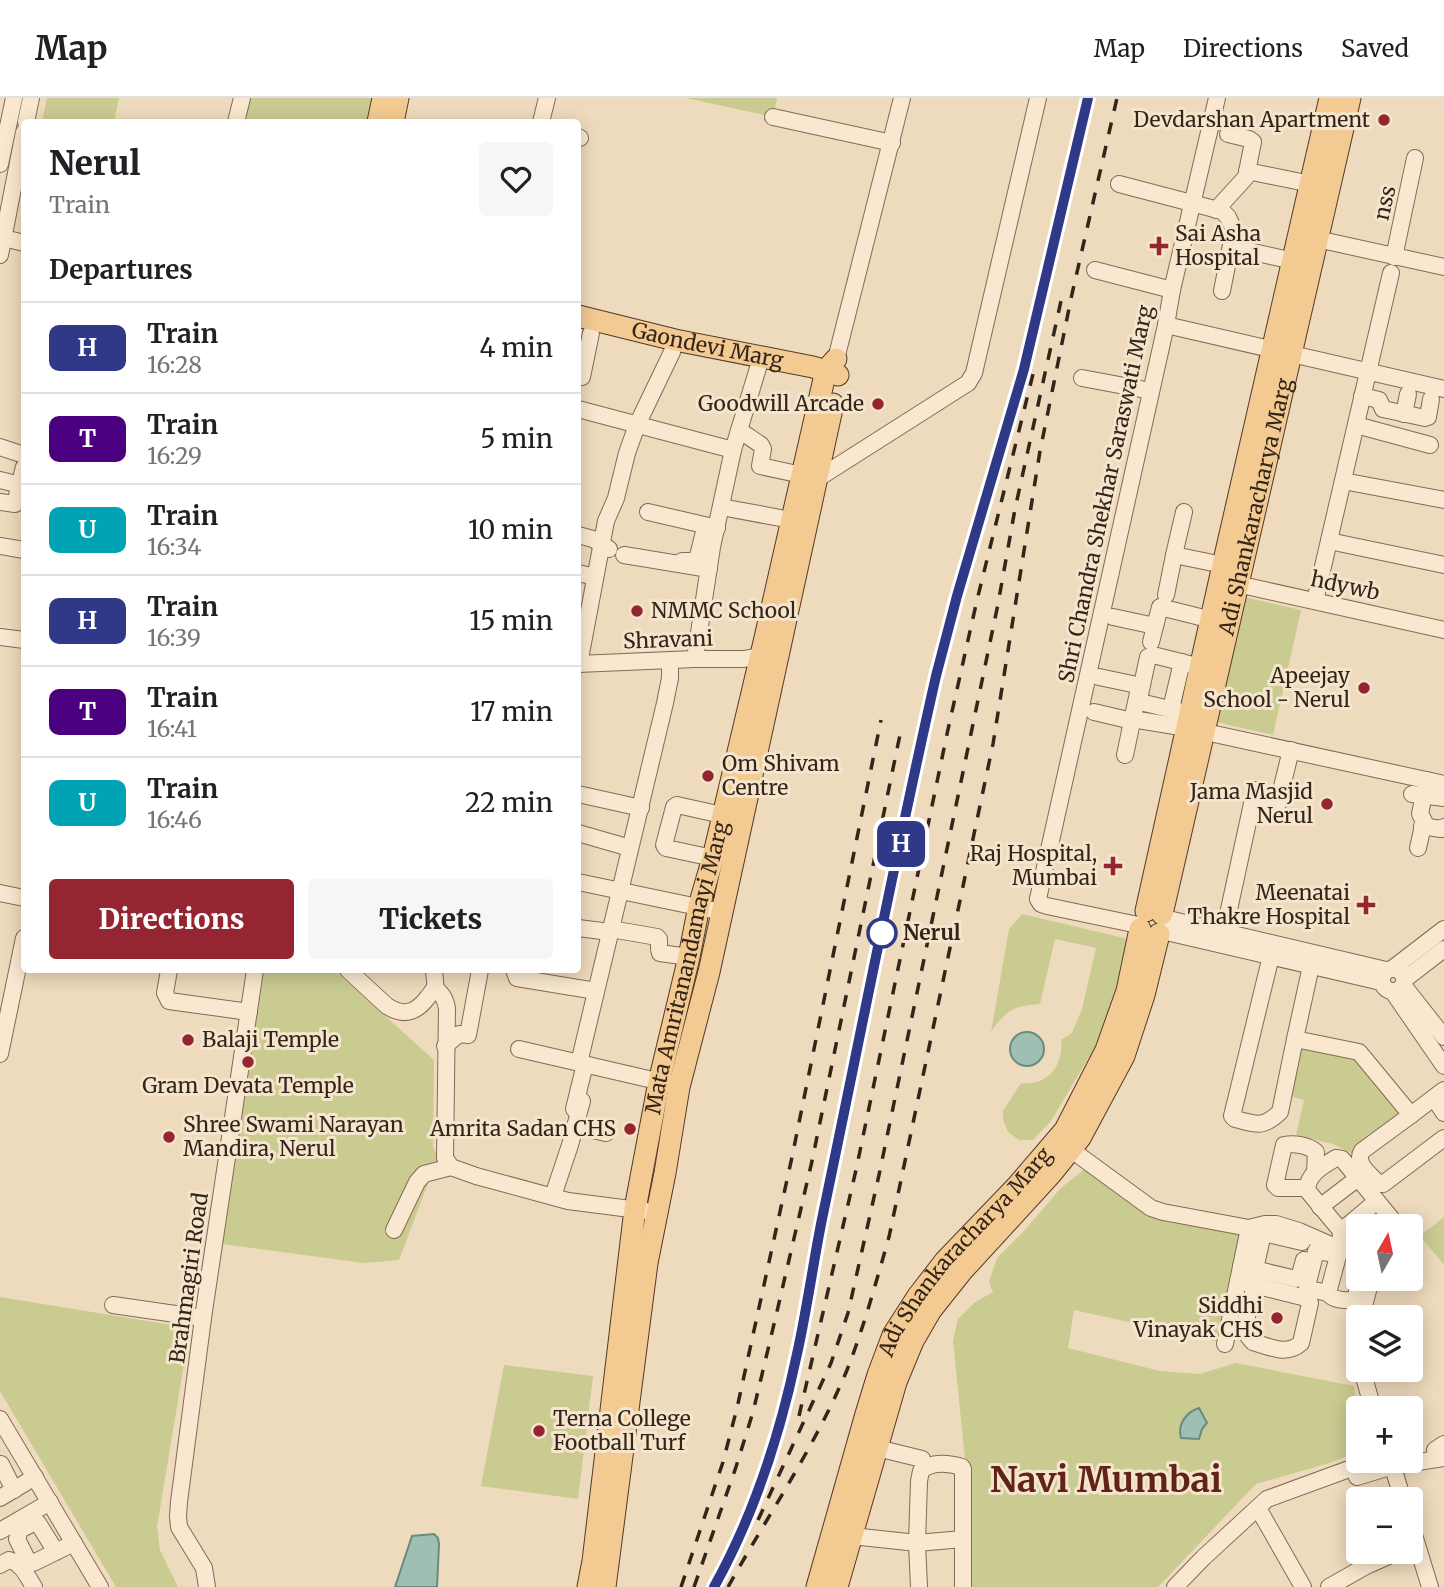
<!DOCTYPE html>
<meta charset="utf-8">
<style>
body{margin:0;font-family:Merriweather,serif;background:#f6f6f6;color:#202124;height:100vh;display:flex;flex-direction:column;font-size:26px;white-space:nowrap}
*{box-sizing:border-box;margin:0}
p{font-size:23px;color:#757577}
.icon{flex:none;width:38px;height:38px;fill:none;stroke:currentColor;stroke-width:2;stroke-linecap:round;stroke-linejoin:round}
.map{position:relative;flex:1;overflow:hidden}
.drawer{position:absolute;left:21px;top:21px;width:560px;height:854px;display:flex;flex-direction:column;background:#fff;border-radius:7px;box-shadow:0 4px 18px #0003}
.drawer>*{flex:none}
.badge{padding:0 14px;border-radius:10px;font-size:24px;line-height:46px}
.needle{width:46px;rotate:9deg}
.tools{position:absolute;left:1346px;top:1116px;display:grid;gap:14px}
.tools a{display:grid;place-items:center;width:77px;height:77px;border-radius:7px;background:#fff;box-shadow:0 4px 18px #0003;font-size:35px}
.map>.badge{position:absolute;translate:-50% -50%;box-shadow:0 0 0 4px #fff}
h2{padding:0 28px;font-size:26px;line-height:63px}
.round{display:grid;place-items:center;flex:none;width:74px;height:74px;border-radius:7px;background:#f6f6f6}
.headline{display:flex;align-items:center;justify-content:space-between;height:119px;padding:0 28px}
h1{font-size:33px;font-weight:800;line-height:52px}
.cta{display:flex;gap:14px;margin-top:auto;padding:14px 28px}
.cta a{flex:1;height:80px;border-radius:7px;background:#942531;color:#fff;font-size:28px;font-weight:800;line-height:80px;text-align:center}
.cta a+a{background:#f6f6f6;color:#202124}
ul{padding:0;list-style:none}
li{display:flex;align-items:center;gap:21px;height:91px;padding:0 28px;border-top:2px solid #e0e0e0}
li div{flex:1}
li b{display:block;font-size:26px}
li em{font-style:normal}
li .badge{min-width:77px;font-weight:700;text-align:center}
header{display:flex;align-items:center;gap:42px;box-sizing:border-box;height:98px;padding:0 35px;background:#fff;border-bottom:2px solid #e0e0e0}
header strong{font-size:33px}
nav{display:flex;gap:38px;margin-inline-start:auto;font-size:24px}
.map>svg:first-child{display:block}
.green{fill:#cacb91}
.water{fill:#a0bfb3;stroke:#688c80;stroke-width:2}
.lines{fill:none;stroke-linecap:round;stroke-linejoin:round}
.minor-casing{stroke:#856a56;stroke-width:18}
.major-casing{stroke:#52392b;stroke-width:23}
.minor{stroke:#f9e8cf;stroke-width:16}
.major{stroke:#f3cb92;stroke-width:21}
.rail{stroke:#34251b;stroke-width:3.5;stroke-dasharray:12 12;stroke-linecap:butt}
.line-casing{stroke:#fff;stroke-width:16}
.line{stroke:#303888;stroke-width:10}
.poi-dot{fill:#942531;stroke:#f5e5cc;stroke-width:2.5}
.stop-dot{fill:#fff;stroke:#303888;stroke-width:3.5}
.labels{text-anchor:middle;stroke-width:6;stroke-linejoin:round;paint-order:stroke}
.poi-label{font-size:21px;fill:#34251b;stroke:#f5e5cc;text-anchor:end}
.street-label{font-size:21px;fill:#34251b;stroke:#f5e5cc}
.stop-label{font-size:21px;font-weight:bold;fill:#34251b;stroke:#f5e5cc;text-anchor:start}
.town-label{font-size:35px;font-weight:bold;fill:#61221a;stroke:#f5e5cc}
</style>
<header>
<strong>Map</strong>
<nav><a>Map</a><a>Directions</a><a>Saved</a></nav>
</header>
<div class="map">
<svg width="1444" height="1489" viewBox="0 0 1444 1489">
<rect width="100%" height="100%" fill="#eedabc"/>
<g class="green">
<path d="M 47,0 L 119,0 L 114,24 L 42,24 Z"/>
<path d="M 247,0 L 371,0 L 367,24 L 242,24 Z"/>
<path d="M 686,0 L 777,0 L 773,19 Z"/>
<path d="M 1244,499 L 1301,512 L 1273,637 L 1216,624 Z"/>
<path d="M 1022,816 L 1128,841 L 1123,877 L 1109,925 L 1051,1023 L 1033,1042 L 1019,1042 L 1008,1034 L 1003,1022 L 1003,1013 L 1021,985 C 1048,988 1064,967 1061,942 L 1072,935 L 1082,911 L 1096,850 L 1055,841 L 1040,906 C 1013,908 1006,912 991,934 L 1009,831 Z"/>
<path d="M 260,872 L 334,872 L 434,962 L 433,1049 L 438,1059 L 399,1162 L 364,1165 L 222,1146 Z"/>
<path d="M 1301,949 L 1361,963 L 1403,1015 L 1352,1056 L 1333,1046 L 1296,1037 L 1304,1002 L 1290,998 Z"/>
<path d="M 1086,1070 L 1120,1096 L 1244,1133 L 1220,1244 L 1074,1212 L 1068,1250 L 1160,1273 L 1200,1276 L 1236,1265 L 1354,1288 L 1358,1312 L 1358,1353 L 1333,1364 L 1256,1386 L 1158,1489 L 968,1489 L 966,1370 L 953,1243 L 958,1221 L 974,1205 L 993,1194 L 989,1184 L 997,1160 L 1024,1133 L 1061,1090 Z"/>
<path d="M 1444,1119 L 1444,1167 L 1420,1138 Z"/>
<path d="M 0,1199 L 190,1230 L 157,1429 L 160,1452 L 178,1489 L 116,1489 L 0,1293 Z"/>
<path d="M 504,1267 L 593,1278 L 578,1401 L 481,1388 Z"/>
</g>
<g class="water">
<circle cx="1027" cy="951" r="17"/>
<path d="M 1199,1310 L 1207,1325 L 1202,1331 L 1199,1341 L 1181,1340 C 1177,1327 1186,1314 1199,1310 Z"/>
<path d="M 434,1436 L 438,1440 L 439,1446 L 437,1489 L 395,1489 L 412,1438 Z"/>
</g>
<g class="lines">
<defs>
<g id="minor">
<path d="M 773,19 L 892,45"/>
<path d="M 26,24 L 31,0"/>
<path d="M 236,24 L 242,0"/>
<path d="M 541,24 L 547,0"/>
<path d="M 578,39 L 580,40"/>
<path d="M 0,66 L 14,0"/>
<path d="M 1247,73 L 1311,86"/>
<path d="M 1119,86 L 1222,113 L 1228,119 L 1234,132 L 1222,193"/>
<path d="M 1216,112 L 1246,79 L 1253,44 L 1249,41 L 1228,36"/>
<path d="M 1308,139 L 1444,169"/>
<path d="M 4,140 L 24,145"/>
<path d="M 1231,149 L 1293,163"/>
<path d="M 0,157 L 24,34"/>
<path d="M 1394,159 L 1415,60"/>
<path d="M 1095,172 L 1172,192"/>
<path d="M 1166,227 L 1444,291"/>
<path d="M 836,261 L 902,0"/>
<path d="M 578,280 L 582,279 L 591,235"/>
<path d="M 1082,280 L 1151,293"/>
<path d="M 1362,298 L 1379,302 L 1383,311 L 1425,320 L 1428,319 L 1431,301"/>
<path d="M 578,311 L 733,352"/>
<path d="M 1404,316 L 1408,296"/>
<path d="M 1356,327 L 1430,347"/>
<path d="M 739,332 L 761,347 L 763,351 L 760,368 L 802,377"/>
<path d="M 0,349 L 24,357"/>
<path d="M 817,381 L 968,285 L 974,275 L 1038,0"/>
<path d="M 0,382 L 20,387"/>
<path d="M 1343,383 L 1444,402"/>
<path d="M 0,404 L 15,406 L 24,369"/>
<path d="M 721,409 L 791,422"/>
<path d="M 648,414 L 717,430"/>
<path d="M 578,437 L 593,441 L 609,451"/>
<path d="M 1329,443 L 1444,467"/>
<path d="M 0,448 L 24,452"/>
<path d="M 624,457 L 709,471"/>
<path d="M 1174,457 L 1184,414"/>
<path d="M 682,463 L 695,463 L 697,462 L 704,434"/>
<path d="M 578,475 L 595,479"/>
<path d="M 1228,484 L 1444,532"/>
<path d="M 1166,497 L 1174,457 L 1223,467"/>
<path d="M 1315,503 L 1391,175"/>
<path d="M 1113,519 L 1155,528"/>
<path d="M 0,539 L 24,542"/>
<path d="M 1151,544 L 1160,509 L 1212,522"/>
<path d="M 695,561 L 712,449 L 733,352 L 758,270"/>
<path d="M 578,566 L 695,561 L 744,561 L 760,558 L 771,558"/>
<path d="M 579,566 L 606,423 L 616,400 L 627,355 L 637,327 L 672,254 L 675,242"/>
<path d="M 1099,579 L 1137,587 L 1139,590 L 1125,657"/>
<path d="M 1171,611 L 1182,564"/>
<path d="M 1094,614 L 1128,622 L 1132,621 L 1187,630 L 1444,686"/>
<path d="M 1190,616 L 1140,604 L 1139,601 L 1148,559 L 1153,557 L 1201,569"/>
<path d="M 578,696 L 641,710"/>
<path d="M 1412,696 L 1444,700"/>
<path d="M 1252,705 L 1277,709 L 1291,652"/>
<path d="M 1422,728 L 1441,731 L 1444,729"/>
<path d="M 578,735 L 630,750"/>
<path d="M 1418,750 L 1424,723 L 1420,716 L 1427,682"/>
<path d="M 713,760 L 666,750 L 664,747 L 674,709 L 677,707 L 722,717"/>
<path d="M 578,784 L 722,814"/>
<path d="M 0,795 L 24,800"/>
<path d="M 1038,801 L 1166,227 L 1172,192 L 1217,0"/>
<path d="M 1038,801 L 1041,806 L 1047,808 L 1138,827"/>
<path d="M 1228,816 L 1255,692"/>
<path d="M 1164,820 L 1386,872"/>
<path d="M 578,830 L 610,834"/>
<path d="M 611,831 L 657,839 L 659,841 L 659,851 L 660,855 L 689,859"/>
<path d="M 1162,833 L 1381,884"/>
<path d="M 1271,858 L 1233,1014 L 1232,1018 L 1235,1021 C 1256,1026 1262,1031 1280,1014 L 1295,941"/>
<path d="M 1311,868 L 1295,941 L 1359,954 L 1411,1017 L 1444,992"/>
<circle cx="1393" cy="882" r="11"/>
<path d="M 1392,871 L 1444,831"/>
<path d="M 169,872 L 165,895 L 169,903 L 249,914"/>
<path d="M 348,872 L 387,908 C 404,919 416,915 428,899 C 429,898 434,891 435,889 C 436,885 434,877 434,872"/>
<path d="M 514,872 L 517,880 L 596,893"/>
<path d="M 1404,882 L 1444,851"/>
<path d="M 1403,887 L 1444,939"/>
<path d="M 435,890 C 442,896 445,900 447,910 L 445,1060 L 451,1069 L 476,1078 L 568,1103 L 646,1113"/>
<path d="M 1393,894 L 1444,968"/>
<path d="M 445,948 L 459,936 L 468,937 L 480,872"/>
<path d="M 519,951 L 670,986"/>
<path d="M 0,956 L 24,840"/>
<path d="M 579,965 L 665,605 L 670,580 L 670,563"/>
<path d="M 1434,1000 L 1444,1015"/>
<path d="M 574,1011 L 585,966"/>
<path d="M 1411,1017 L 1362,1053 C 1354,1066 1371,1077 1379,1086 L 1383,1086 L 1444,1040"/>
<path d="M 575,1028 L 606,1035"/>
<path d="M 1062,1045 L 1151,1110 L 1163,1114 L 1249,1130 L 1265,1126 L 1276,1126 L 1299,1133 L 1340,1151 L 1358,1156"/>
<path d="M 1307,1090 L 1278,1090 L 1275,1087 L 1284,1047 C 1294,1045 1308,1047 1316,1054 L 1315,1074"/>
<path d="M 553,1098 L 570,1047 L 582,1003"/>
<path d="M 1320,1109 L 1358,1080"/>
<path d="M 394,1132 L 417,1084 L 424,1076 L 451,1069"/>
<path d="M 1341,1133 L 1377,1103"/>
<path d="M 1336,1156 L 1316,1153 L 1307,1188 L 1309,1191 L 1328,1195 C 1332,1202 1346,1203 1354,1202 L 1356,1199 L 1359,1181"/>
<path d="M 1241,1168 L 1296,1181 L 1299,1180 L 1304,1162"/>
<path d="M 1255,1171 L 1262,1140 L 1268,1136 L 1302,1144"/>
<path d="M 1238,1183 L 1306,1200 L 1310,1205 L 1301,1245 C 1287,1258 1270,1249 1253,1244 C 1251,1241 1247,1238 1246,1234 C 1244,1222 1252,1200 1255,1187"/>
<path d="M 1328,1195 L 1340,1151 L 1341,1133 L 1307,1092 C 1308,1075 1323,1068 1336,1060 L 1342,1061 L 1391,1120 L 1392,1129"/>
<path d="M 113,1207 L 203,1220"/>
<path d="M 1361,1220 L 1371,1181"/>
<path d="M 1225,1246 L 1249,1130"/>
<path d="M 1362,1272 L 1373,1311"/>
<path d="M 0,1321 L 100,1489"/>
<path d="M 877,1350 L 922,1361"/>
<path d="M 1435,1352 L 1444,1346"/>
<path d="M 1391,1363 L 1403,1402"/>
<path d="M 1,1366 L 14,1392"/>
<path d="M 1357,1379 L 1393,1368 L 1444,1360"/>
<path d="M 0,1400 L 35,1379"/>
<path d="M 1258,1410 L 1303,1489"/>
<path d="M 1410,1424 L 1430,1489"/>
<path d="M 0,1433 L 50,1404"/>
<path d="M 852,1438 L 917,1445 L 963,1441"/>
<path d="M 56,1454 L 38,1425 L 35,1424 L 20,1432 L 17,1441 L 29,1465 L 33,1465 L 74,1445"/>
<path d="M 0,1467 L 9,1462 C 22,1465 27,1478 34,1489"/>
<path d="M 207,1489 L 204,1470 L 179,1429 L 178,1418 L 179,1404 L 203,1220 L 255,872"/>
<path d="M 919,1489 L 917,1445 L 919,1383 L 921,1373 C 931,1363 949,1365 962,1369 L 963,1371 L 963,1489"/>
<path d="M 1175,1489 L 1203,1460 L 1267,1401 L 1371,1363"/>
<path d="M 1329,1489 L 1366,1468 L 1398,1454"/>
</g>
<g id="major">
<path d="M 378,24 L 383,0"/>
<path d="M 393,24 L 398,0"/>
<path id="s1" d="M 578,218 L 675,242 L 813,269 L 838,277"/>
<path d="M 1146,813 L 1223,467 L 1330,0"/>
<path id="s2" d="M 1162,816 L 1350,0"/>
<path id="s3" d="M 588,1489 L 593,1463 L 635,1111 L 659,984 L 689,859 L 699,808 L 713,760 L 765,540 L 826,272 L 836,261"/>
<path d="M 605,1489 L 647,1165 L 665,1075 L 679,989 L 709,874 L 833,306"/>
<path id="s4" d="M 817,1489 L 866,1316 L 878,1277 L 893,1237 L 918,1198 L 945,1163 L 1017,1088 L 1065,1032 L 1106,952 L 1127,893 L 1140,831"/>
<path d="M 837,1489 L 896,1284 L 913,1243 L 931,1212 L 962,1173 L 1051,1076 L 1080,1040 L 1124,958 L 1144,897 L 1159,836"/>
</g>
</defs>
<use href="#minor" class="minor-casing"/>
<use href="#major" class="major-casing"/>
<use href="#minor" class="minor"/>
<use href="#major" class="major"/>
<g class="rail">
<path d="M 799,1318 L 856,1072 L 947,636 L 977,502 L 1033,276"/>
<path d="M 758,1422 L 831,1265 L 848,1215 L 879,1077 L 998,506 L 1015,411 L 1061,203"/>
<path d="M 727,1465 L 757,1394 L 773,1352 L 797,1257 L 822,1124 L 936,578 L 957,498 L 1024,271 L 1088,0"/>
<path d="M 681,1489 L 723,1364 L 737,1310 L 792,1059 L 881,622"/>
<path d="M 694,1489 L 736,1369 L 753,1314 L 775,1222 L 812,1063 L 902,627"/>
<path d="M 714,1489 L 733,1456"/>
<path d="M 728,1489 C 768,1417 815,1349 847,1272 C 864,1229 876,1184 889,1139 L 993,646 L 1040,353 L 1072,196 L 1117,0"/>
</g>
</g>
<g class="lines">
<defs>
<path id="line" d="M 714,1489 C 754,1417 780,1337 797,1256 C 807,1211 813,1166 822,1121 C 860,940 895,758 936,578 L 957,498 L 1024,271 L 1088,0"/>
</defs>
<use href="#line" class="line-casing"/>
<use href="#line" class="line"/>
</g>
<g class="poi-dot">
<circle cx="1384" cy="22" r="7"/>
<path d="M1155.5 137.5h7v7h7v7h-7v7h-7v-7h-7v-7h7z"/>
<circle cx="878" cy="306" r="7"/>
<circle cx="637" cy="513" r="7"/>
<circle cx="1364" cy="590" r="7"/>
<circle cx="708" cy="678" r="7"/>
<circle cx="1327" cy="706" r="7"/>
<path d="M1109.5 757.5h7v7h7v7h-7v7h-7v-7h-7v-7h7z"/>
<path d="M1362.5 796.5h7v7h7v7h-7v7h-7v-7h-7v-7h7z"/>
<circle cx="188" cy="942" r="7"/>
<circle cx="248" cy="964" r="7"/>
<circle cx="630" cy="1031" r="7"/>
<circle cx="169" cy="1039" r="7"/>
<circle cx="1277" cy="1220" r="7"/>
<circle cx="539" cy="1333" r="7"/>
</g>
<circle class="stop-dot" cx="882" cy="835" r="14"/>
<g class="labels">
<g class="poi-label">
<text x="1370" y="29">Devdarshan Apartment</text>
<text x="1175" y="143" text-anchor="start">Sai Asha<tspan x="1175" dy="24">Hospital</tspan></text>
<text x="864" y="313">Goodwill Arcade</text>
<text x="651" y="520" text-anchor="start">NMMC School</text>
<text x="1350" y="585">Apeejay<tspan x="1350" dy="24">School - Nerul</tspan></text>
<text x="722" y="673" text-anchor="start">Om Shivam<tspan x="722" dy="24">Centre</tspan></text>
<text x="1313" y="701">Jama Masjid<tspan x="1313" dy="24">Nerul</tspan></text>
<text x="1097" y="763">Raj Hospital,<tspan x="1097" dy="24">Mumbai</tspan></text>
<text x="1350" y="802">Meenatai<tspan x="1350" dy="24">Thakre Hospital</tspan></text>
<text x="202" y="949" text-anchor="start">Balaji Temple</text>
<text x="248" y="995" text-anchor="middle">Gram Devata Temple</text>
<text x="183" y="1034" text-anchor="start">Shree Swami Narayan<tspan x="183" dy="24">Mandira, Nerul</tspan></text>
<text x="616" y="1038">Amrita Sadan CHS</text>
<text x="1263" y="1215">Siddhi<tspan x="1263" dy="24">Vinayak CHS</tspan></text>
<text x="553" y="1328" text-anchor="start">Terna College<tspan x="553" dy="24">Football Turf</tspan></text>
</g>
<g class="street-label">
<text transform="translate(1385 105) rotate(-77)" y="7">nss</text>
<text dy="7" stroke="none"><textPath href="#s1" startOffset="133">Gaondevi Marg</textPath></text>
<text transform="translate(1106 396) rotate(-78)" y="7">Shri Chandra Shekhar Saraswati Marg</text>
<text dy="7" stroke="none"><textPath href="#s2" startOffset="418">Adi Shankaracharya Marg</textPath></text>
<text transform="translate(1345 488) rotate(12)" y="7">hdywb</text>
<text transform="translate(668 542) rotate(-2)" y="7">Shravani</text>
<text dy="7" stroke="none"><textPath href="#s3" startOffset="628">Mata Amritanandamayi Marg</textPath></text>
<text dy="7" stroke="none"><textPath href="#s4" startOffset="373">Adi Shankaracharya Marg</textPath></text>
<text transform="translate(189 1180) rotate(-82)" y="7">Brahmagiri Road</text>
</g>
<g class="stop-label">
<text x="903" y="842">Nerul</text>
</g>
<g class="town-label">
<text x="1106" y="1394">Navi Mumbai</text>
</g>
</g>
</svg>
<div class="tools">
<a><svg class="needle" viewBox="-14 -14 28 28"><path d="M0-13l5 13h-10z" fill="#e53935"/><path d="M0 13l5-13h-10z" fill="#757577"/></svg></a>
<a><svg class="icon" aria-label="layers" viewBox="0 0 24 24"><path d="M12 4l9 5-9 5-9-5zM3 14l9 5 9-5"/></svg></a>
<a>+</a>
<a>−</a>
</div>
<b class="badge" style="left:901px;top:746px;background:#303888;color:#fff">H</b>
<section class="drawer">
<div class="headline"><div><h1>Nerul</h1><p>Train</p></div><a class="round"><svg class="icon" aria-label="heart" viewBox="0 0 24 24"><path d="M12 20l-8-8c-3-5 5-10 8-4 3-6 11-1 8 4z"/></svg></a></div>
<h2>Departures</h2>
<ul>
<li><span class="badge" style="background:#303888;color:#fff">H</span><div><b>Train</b><p>16:28</p></div><em>4 min</em></li>
<li><span class="badge" style="background:#4b0082;color:#fff">T</span><div><b>Train</b><p>16:29</p></div><em>5 min</em></li>
<li><span class="badge" style="background:#00a3b4;color:#fff">U</span><div><b>Train</b><p>16:34</p></div><em>10 min</em></li>
<li><span class="badge" style="background:#303888;color:#fff">H</span><div><b>Train</b><p>16:39</p></div><em>15 min</em></li>
<li><span class="badge" style="background:#4b0082;color:#fff">T</span><div><b>Train</b><p>16:41</p></div><em>17 min</em></li>
<li><span class="badge" style="background:#00a3b4;color:#fff">U</span><div><b>Train</b><p>16:46</p></div><em>22 min</em></li>
</ul>
<div class="cta"><a>Directions</a><a>Tickets</a></div>
</section>
</div>
